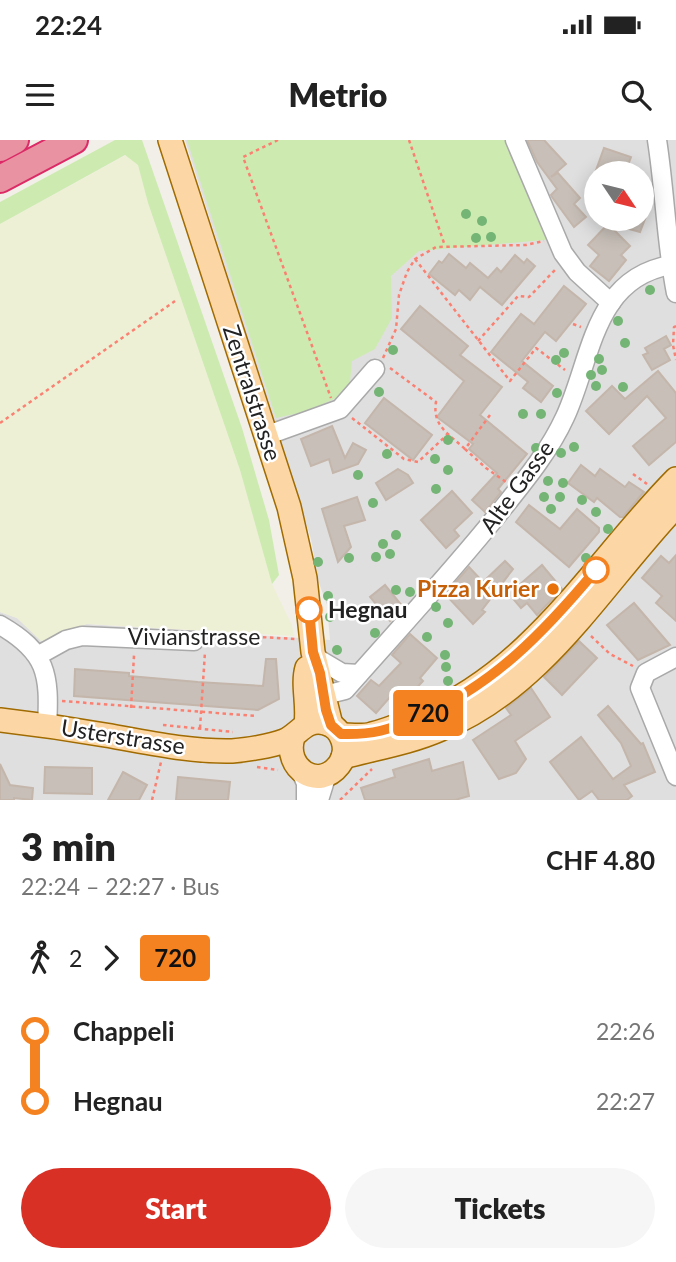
<!DOCTYPE html>
<meta charset="utf-8">
<style>
body{margin:0;font-family:Lato,sans-serif;background:#f6f6f6;color:#222;height:100vh;display:flex;flex-direction:column;font-size:26px;white-space:nowrap}
*{box-sizing:border-box;margin:0}
p{font-size:23px;color:#767676}
.icon{flex:none;width:38px;height:38px;fill:none;stroke:currentColor;stroke-width:2;stroke-linecap:round;stroke-linejoin:round}
.map{position:relative;height:660px;overflow:hidden}
.details{display:flex;flex-direction:column;background:#fff;flex:1}
.details>*{flex:none}
.badge{padding:0 14px;border-radius:5px;font-size:24px;line-height:46px}
.needle{width:46px;rotate:125deg}
.tools{position:absolute;left:584px;top:21px;display:grid;gap:14px}
.tools a{display:grid;place-items:center;width:70px;height:70px;border-radius:50%;background:#fff;box-shadow:0 4px 18px #0003;font-size:35px}
.map>.badge{position:absolute;translate:-50% -50%;box-shadow:0 0 0 4px #fff}
.legs{display:flex;align-items:center;gap:10px;height:77px;padding:0 21px;font-size:23px}
.legs p{margin-inline-start:auto}
.head{display:flex;align-items:center;justify-content:space-between;height:119px;padding:0 21px}
h1{font-size:38px;font-weight:800;line-height:52px}
.action{display:flex;gap:14px;margin-top:auto;padding:14px 21px}
.action a{flex:1;height:80px;border-radius:42px;background:#d93025;color:#fff;font-size:28px;font-weight:800;line-height:80px;text-align:center}
.action a+a{background:#f6f6f6;color:#222}
ul{padding:0 21px;list-style:none}
li{display:flex;align-items:center;gap:24px;height:70px;font-size:26px}
li i{display:grid;place-items:center;width:10px;height:100%;margin:0 9px;background:currentColor}
li i::after{content:'';width:18px;height:18px;margin:-9px;border:5px solid;border-radius:50%;background:#fff}
li p{margin-inline-start:auto}
li:first-child i{background:linear-gradient(#0000 50%,currentColor 0)}
li:last-child i{background:linear-gradient(currentColor 50%,#0000 0)}
.status{display:flex;justify-content:space-between;align-items:center;height:49px;padding:0 35px;background:#fff;direction:ltr}
.status svg{height:19px;fill:currentColor}
header{display:flex;justify-content:space-between;align-items:center;height:91px;padding:0 21px;background:#fff;font-size:32px;font-weight:800}
.map>svg:first-child{display:block}
.residential{fill:#e0dfdf;fill-rule:evenodd}
.farmland{fill:#eef0d5}
.grass{fill:#cdebb0}
.building{fill:#c7bfb8;stroke:#c4b6ab;stroke-width:2}
.lines{fill:none;stroke-linecap:round;stroke-linejoin:round}
.minor-casing{stroke:#a9a9a9;stroke-width:21}
.major-casing{stroke:#a06b00;stroke-width:26}
.highway-casing{stroke:#dc2a67;stroke-width:30}
.path{stroke:#fa8072;stroke-width:2.5;stroke-dasharray:3.5 3.5;stroke-linecap:butt}
.minor{stroke:#fff;stroke-width:18}
.major{stroke:#fcd6a4;stroke-width:23}
.highway{stroke:#e892a2;stroke-width:26}
.tree{fill:#74b475}
.line-1-casing{stroke:#fff;stroke-width:16}
.line-1{stroke:#f58220;stroke-width:10}
.stop-1-dot{fill:#fff;stroke:#f58220;stroke-width:3.5}
.food-dot{fill:#e8710a;stroke:#fff;stroke-width:2.5}
.labels{text-anchor:middle;stroke-width:5;stroke-linejoin:round;paint-order:stroke}
.street-label{font-size:23px;fill:#222;stroke:#fff}
.food-label{font-size:23px;font-weight:bold;fill:#c56008;stroke:#fff;text-anchor:end}
.stop-label{font-size:23px;font-weight:bold;fill:#222;stroke:#fff;text-anchor:start}
</style>
<div class="status"><b>22:24</b><svg viewBox="0 0 49 12"><path d="M0 12V9h3v3zM5 12V6h3v6zM10 12V3h3v9zM15 12V0h3v12zM26 1h20v11H26zM47 4h2v5h-2z"/></svg></div>
<header><svg class="icon" aria-label="menu" viewBox="0 0 24 24"><path d="M4 6h16M4 12h16M4 18h16"/></svg>Metrio<svg class="icon" aria-label="search" viewBox="0 0 24 24"><circle cx="10" cy="10" r="6"/><path d="M15 15l6 6"/></svg></header>
<div class="map">
<svg width="676" height="660" viewBox="0 0 676 660">
<rect width="100%" height="100%" fill="#f2efe9"/>
<path class="residential" d="M 185,0 L 676,0 L 676,660 L 0,660 L 0,472 L 17,478 L 42,501 L 86,484 L 330,500 L 327,465 L 319,443 L 311,399 ZM 597,33 L 642,33 L 642,79 L 597,79 Z"/>
<path class="farmland" d="M 126,15 L 138,25 L 148,63 L 240,330 L 272,444 L 292,485 L 294,496 L 87,484 L 41,501 L 17,478 L 0,472 L 0,84 Z"/>
<g class="grass">
<path d="M 115,0 L 142,0 L 242,288 L 269,380 L 279,435 L 272,444 L 240,330 L 148,63 L 138,25 L 125,15 L 0,84 L 0,62 Z"/>
<path d="M 187,0 L 515,0 L 555,99 L 419,111 L 391,136 L 392,178 L 375,209 L 352,221 L 349,252 L 308,271 L 276,278 Z"/>
</g>
<g class="building">
<path d="M 527,0 L 544,0 L 566,24 L 551,37 L 558,33 L 580,58 L 574,64 L 586,77 L 574,87 L 552,57 L 551,55 L 557,49 L 537,22 Z"/>
<path d="M 604,8 L 631,17 L 625,33 L 595,33 Z"/>
<path d="M 605,79 L 645,79 L 640,92 L 604,82 Z"/>
<path d="M 608,84 L 630,106 L 621,115 L 626,120 L 609,141 L 590,126 L 599,115 L 588,105 Z"/>
<path d="M 449,114 L 466,128 L 470,123 L 488,138 L 497,128 L 501,132 L 515,115 L 524,123 L 527,119 L 535,126 L 502,165 L 480,147 L 470,160 L 459,150 L 455,155 L 429,134 L 439,121 L 442,123 Z"/>
<path d="M 564,146 L 586,164 L 556,201 L 545,192 L 522,221 L 553,246 L 541,262 L 523,248 L 528,242 L 491,212 L 521,174 L 534,184 Z"/>
<path d="M 420,166 L 468,206 L 460,215 L 502,247 L 480,275 L 527,314 L 498,349 L 501,352 L 485,372 L 472,360 L 497,333 L 469,309 L 473,304 L 437,277 L 464,241 L 401,189 Z"/>
<path d="M 666,196 L 671,205 L 664,209 L 670,220 L 652,230 L 643,215 L 648,213 L 645,208 Z"/>
<path d="M 658,231 L 676,253 L 676,302 L 649,325 L 633,306 L 666,278 L 647,256 L 609,294 L 586,271 L 612,246 L 625,259 Z"/>
<path d="M 384,258 L 432,295 L 413,320 L 365,283 Z"/>
<path d="M 332,286 L 345,318 L 353,303 L 366,310 L 358,324 L 333,333 L 329,319 L 311,326 L 301,299 Z"/>
<path d="M 581,325 L 595,336 L 600,329 L 625,347 L 629,342 L 644,352 L 623,377 L 620,377 L 597,358 L 594,362 L 568,343 Z"/>
<path d="M 398,329 L 408,335 L 413,343 L 386,360 L 376,343 Z"/>
<path d="M 452,351 L 472,373 L 454,390 L 459,396 L 446,408 L 421,380 Z"/>
<path d="M 357,357 L 365,380 L 344,386 L 351,407 L 338,422 L 322,369 Z"/>
<path d="M 529,365 L 560,389 L 577,369 L 599,388 L 599,392 L 569,427 L 516,382 Z"/>
<path d="M 676,415 L 676,481 L 656,463 L 662,456 L 642,438 L 661,416 L 669,423 Z"/>
<path d="M 505,421 L 513,429 L 482,470 L 485,472 L 473,484 L 445,454 L 469,427 L 483,442 Z"/>
<path d="M 542,425 L 562,449 L 537,475 L 527,463 L 521,468 L 509,454 Z"/>
<path d="M 385,445 L 403,467 L 390,481 L 370,457 Z"/>
<path d="M 634,463 L 670,505 L 638,520 L 607,485 Z"/>
<path d="M 410,494 L 437,518 L 420,538 L 423,541 L 399,567 L 390,557 L 376,573 L 357,556 L 371,540 L 379,546 L 401,523 L 392,515 Z"/>
<path d="M 579,501 L 597,518 L 562,555 L 544,537 Z"/>
<path d="M 266,519 L 276,519 L 279,559 L 258,570 L 74,556 L 75,529 L 129,533 L 129,536 L 198,542 L 263,546 Z"/>
<path d="M 531,548 L 550,577 L 515,601 L 526,619 L 516,633 L 499,639 L 473,600 L 511,575 L 506,568 Z"/>
<path d="M 608,566 L 641,604 L 643,603 L 655,632 L 624,645 L 632,656 L 627,660 L 599,660 L 592,651 L 579,660 L 550,622 L 581,597 L 613,639 L 631,626 L 621,603 L 598,575 Z"/>
<path d="M 429,619 L 432,631 L 463,622 L 469,656 L 455,660 L 365,660 L 361,648 L 395,637 L 393,630 Z"/>
<path d="M 0,624 L 10,645 L 33,648 L 32,660 L 14,658 L 14,660 L 0,660 Z"/>
<path d="M 45,627 L 92,628 L 92,654 L 44,653 Z"/>
<path d="M 123,632 L 147,645 L 139,660 L 108,660 Z"/>
<path d="M 178,637 L 230,642 L 228,660 L 176,660 Z"/>
</g>
<g class="lines">
<defs>
<g id="minor">
<path d="M 515,0 L 563,113 L 577,132 L 611,163"/>
<path d="M 657,0 C 665,51 666,102 676,153"/>
<path d="M 265,296 L 340,269 L 375,229"/>
<path d="M 0,485 C 47,512 50,534 47,586"/>
<path d="M 39,515 L 66,500 L 82,496 L 194,501"/>
<path d="M 315,517 L 342,533 L 359,534"/>
<path d="M 676,517 L 646,533 L 640,548 L 676,636"/>
<path d="M 329,554 L 345,550 C 397,491 450,434 499,373 C 523,343 549,312 565,277 C 592,219 593,138 671,125"/>
<path d="M 300,630 L 306,643 L 306,660"/>
<path d="M 319,660 L 327,634"/>
</g>
<g id="major">
<path d="M 170,0 L 289,367 L 305,438 L 313,512 L 331,585"/>
<path d="M 0,580 C 35,584 70,589 105,595 C 147,602 189,612 232,611 C 246,610 271,606 284,601 C 299,595 305,578 325,583 C 343,587 350,611 339,625 C 319,651 283,629 293,597"/>
<path d="M 306,584 C 309,566 302,544 307,528"/>
<path d="M 341,595 C 351,595 363,597 372,594 C 389,590 406,582 422,576 C 534,530 595,421 676,339"/>
<path d="M 343,617 C 376,608 409,603 441,589 C 544,547 602,444 676,366"/>
</g>
<g id="highway">
<path d="M 0,8 L 15,0"/>
<path d="M 0,39 L 74,0"/>
</g>
</defs>
<use href="#minor" class="minor-casing"/>
<use href="#major" class="major-casing"/>
<use href="#highway" class="highway-casing"/>
<g class="path">
<path d="M 278,0 L 243,17 L 331,258"/>
<path d="M 409,0 L 445,106"/>
<path d="M 415,119 L 510,241 L 536,208 L 565,230"/>
<path d="M 573,184 L 581,187"/>
<path d="M 676,186 L 674,187 L 673,205 L 676,220"/>
<path d="M 478,201 L 518,156 L 529,157 L 555,130"/>
<path d="M 383,218 L 396,189 L 399,155 L 407,132 L 415,119 L 436,107 L 526,105 L 544,101"/>
<path d="M 390,228 L 436,262 C 432,286 449,294 465,309"/>
<path d="M 490,275 L 465,309 L 486,328 L 506,342"/>
<path d="M 352,278 L 404,319 L 418,322 L 449,293"/>
<path d="M 0,283 L 175,161"/>
<path d="M 633,334 L 647,344"/>
<path d="M 207,494 L 295,499"/>
<path d="M 591,496 L 610,514 L 633,526"/>
<path d="M 62,561 L 256,576"/>
<path d="M 131,568 L 134,515"/>
<path d="M 163,585 L 233,592"/>
<path d="M 200,588 L 205,512"/>
<path d="M 257,627 L 278,630"/>
<path d="M 152,660 L 161,622"/>
<path d="M 340,660 L 372,629"/>
</g>
<use href="#minor" class="minor"/>
<use href="#major" class="major"/>
<use href="#highway" class="highway"/>
</g>
<g class="tree">
<circle cx="466" cy="74" r="5"/>
<circle cx="482" cy="81" r="5"/>
<circle cx="491" cy="97" r="5"/>
<circle cx="476" cy="98" r="5"/>
<circle cx="650" cy="150" r="5"/>
<circle cx="618" cy="181" r="5"/>
<circle cx="625" cy="203" r="5"/>
<circle cx="393" cy="210" r="5"/>
<circle cx="564" cy="213" r="5"/>
<circle cx="599" cy="219" r="5"/>
<circle cx="556" cy="220" r="5"/>
<circle cx="602" cy="230" r="5"/>
<circle cx="591" cy="235" r="5"/>
<circle cx="596" cy="246" r="5"/>
<circle cx="623" cy="247" r="5"/>
<circle cx="379" cy="252" r="5"/>
<circle cx="557" cy="253" r="5"/>
<circle cx="523" cy="274" r="5"/>
<circle cx="541" cy="274" r="5"/>
<circle cx="448" cy="300" r="5"/>
<circle cx="574" cy="307" r="5"/>
<circle cx="536" cy="308" r="5"/>
<circle cx="561" cy="313" r="5"/>
<circle cx="387" cy="314" r="5"/>
<circle cx="435" cy="319" r="5"/>
<circle cx="448" cy="330" r="5"/>
<circle cx="358" cy="335" r="5"/>
<circle cx="548" cy="341" r="5"/>
<circle cx="563" cy="343" r="5"/>
<circle cx="436" cy="349" r="5"/>
<circle cx="544" cy="357" r="5"/>
<circle cx="560" cy="357" r="5"/>
<circle cx="582" cy="360" r="5"/>
<circle cx="373" cy="363" r="5"/>
<circle cx="551" cy="369" r="5"/>
<circle cx="596" cy="372" r="5"/>
<circle cx="608" cy="389" r="5"/>
<circle cx="396" cy="395" r="5"/>
<circle cx="383" cy="404" r="5"/>
<circle cx="390" cy="414" r="5"/>
<circle cx="376" cy="417" r="5"/>
<circle cx="349" cy="418" r="5"/>
<circle cx="586" cy="418" r="5"/>
<circle cx="318" cy="422" r="5"/>
<circle cx="396" cy="450" r="5"/>
<circle cx="410" cy="452" r="5"/>
<circle cx="328" cy="456" r="5"/>
<circle cx="436" cy="467" r="5"/>
<circle cx="330" cy="477" r="5"/>
<circle cx="448" cy="483" r="5"/>
<circle cx="375" cy="493" r="5"/>
<circle cx="427" cy="497" r="5"/>
<circle cx="337" cy="510" r="5"/>
<circle cx="445" cy="515" r="5"/>
<circle cx="446" cy="527" r="5"/>
<circle cx="448" cy="541" r="5"/>
</g>
<g class="lines">
<defs>
<path id="line-1" d="M 309,470 L 313,512 L 320,533 L 326,570 L 331,585 L 341,594 C 373,595 389,590 419,577 C 493,546 545,491 596,430"/>
</defs>
<use href="#line-1" class="line-1-casing"/>
<use href="#line-1" class="line-1"/>
</g>
<g class="stop-1-dot">
<circle cx="596" cy="430" r="12"/>
<circle cx="309" cy="470" r="12"/>
</g>
<circle class="food-dot" cx="553" cy="449" r="7"/>
<g class="labels">
<g class="street-label">
<text transform="translate(252 253) rotate(72)" y="8">Zentralstrasse</text>
<text transform="translate(517 347) rotate(-54)" y="8">Alte Gasse</text>
<text x="194" y="505">Vivianstrasse</text>
<text transform="translate(123 597) rotate(9)" y="8">Usterstrasse</text>
</g>
<g class="food-label">
<text x="539" y="457">Pizza Kurier</text>
</g>
<g class="stop-label">
<text x="328" y="478">Hegnau</text>
</g>
</g>
</svg>
<div class="tools">
<a><svg class="needle" viewBox="-14 -14 28 28"><path d="M0-13l5 13h-10z" fill="#e53935"/><path d="M0 13l5-13h-10z" fill="#767676"/></svg></a>
</div>
<b class="badge" style="left:428px;top:573px;background:#f58220;color:#111">720</b>
</div>
<section class="details">
<div class="head"><div><h1>3 min</h1><p>22:24 – 22:27 · Bus</p></div><b>CHF 4.80</b></div>
<div class="legs"><svg class="icon" aria-label="walk" viewBox="0 0 24 24"><circle cx="13" cy="4" r="2"/><path d="M13 8l-2 6 4 7M11 14l-3 7M7 12l3-4h3l4 4"/></svg>2<svg class="icon" aria-label="forward" viewBox="0 0 24 24"><path d="M9 5l7 7-7 7"/></svg><b class="badge" style="background:#f58220;color:#111">720</b></div>
<ul>
<li><i style="color:#f58220"></i><b>Chappeli</b><p>22:26</p></li>
<li><i style="color:#f58220"></i><b>Hegnau</b><p>22:27</p></li>
</ul>
<div class="action"><a>Start</a><a>Tickets</a></div>
</section>
